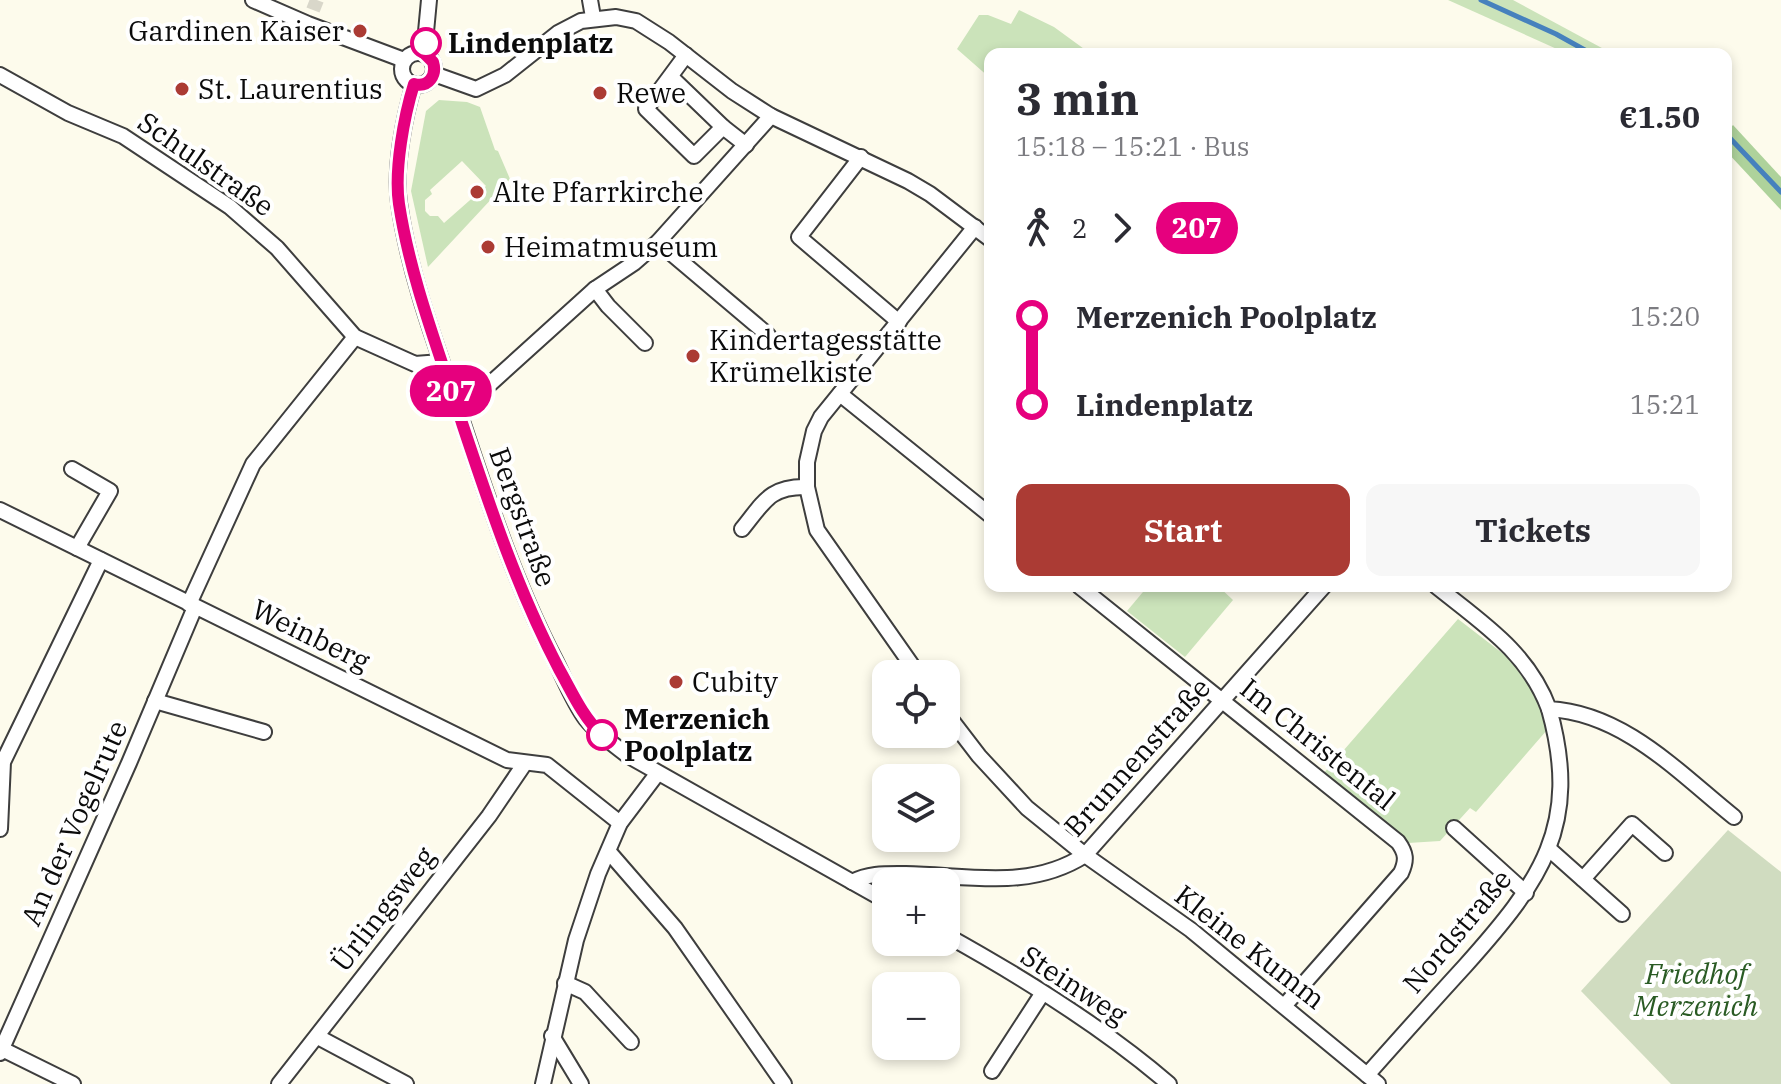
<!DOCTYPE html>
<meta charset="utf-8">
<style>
body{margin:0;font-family:"IBM Plex Serif",serif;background:#f7f7f7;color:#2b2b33;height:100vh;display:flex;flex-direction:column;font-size:30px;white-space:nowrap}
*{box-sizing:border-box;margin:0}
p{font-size:26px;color:#7c7c81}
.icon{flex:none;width:44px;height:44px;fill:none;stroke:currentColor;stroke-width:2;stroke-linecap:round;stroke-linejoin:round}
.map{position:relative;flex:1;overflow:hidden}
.panel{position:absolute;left:984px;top:48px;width:748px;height:544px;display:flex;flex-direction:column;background:#fff;border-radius:16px;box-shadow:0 4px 12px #0003}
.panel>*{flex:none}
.badge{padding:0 16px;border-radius:26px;font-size:28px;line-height:52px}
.tools{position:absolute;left:872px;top:660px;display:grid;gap:16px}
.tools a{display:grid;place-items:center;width:88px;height:88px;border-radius:16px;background:#fff;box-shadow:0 4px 12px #0003;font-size:40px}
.map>.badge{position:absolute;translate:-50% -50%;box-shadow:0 0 0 4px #fff}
.legs{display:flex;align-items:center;gap:12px;height:88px;padding:0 32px;font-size:26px}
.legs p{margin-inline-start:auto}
.overview{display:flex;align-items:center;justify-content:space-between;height:136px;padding:0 32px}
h1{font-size:44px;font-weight:700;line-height:60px}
.primary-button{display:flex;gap:16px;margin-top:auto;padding:16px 32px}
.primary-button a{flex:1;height:92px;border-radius:16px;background:#ab3b34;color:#fff;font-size:32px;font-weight:700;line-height:92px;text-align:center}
.primary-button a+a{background:#f7f7f7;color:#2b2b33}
ul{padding:0 32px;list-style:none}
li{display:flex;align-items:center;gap:28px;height:88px;font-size:30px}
li i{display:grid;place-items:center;width:12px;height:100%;margin:0 10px;background:currentColor}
li i::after{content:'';width:20px;height:20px;margin:-10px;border:6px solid;border-radius:50%;background:#fff}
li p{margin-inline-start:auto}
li:first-child i{background:linear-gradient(#0000 50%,currentColor 0)}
li:last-child i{background:linear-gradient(currentColor 50%,#0000 0)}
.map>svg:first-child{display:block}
.green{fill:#cbe3ba;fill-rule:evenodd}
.forest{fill:#aed29b}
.cemetery{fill:#d0dcc0}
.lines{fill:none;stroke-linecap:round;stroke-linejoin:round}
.stream{stroke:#4681bd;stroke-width:5}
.minor-tunnel{stroke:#d9d7ca;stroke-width:14;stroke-dasharray:14 7;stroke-linecap:butt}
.minor-casing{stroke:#3e3e3e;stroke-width:18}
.minor{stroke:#fff;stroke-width:14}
.line-1-casing{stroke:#fff;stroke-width:18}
.line-1{stroke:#e6007e;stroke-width:12}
.poi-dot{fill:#ab3b34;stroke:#fff;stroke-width:3}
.stop-1-dot{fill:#fff;stroke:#e6007e;stroke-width:4}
.labels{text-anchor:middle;stroke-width:8;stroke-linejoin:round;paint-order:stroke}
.poi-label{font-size:28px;fill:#0b0b0b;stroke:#fff;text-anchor:start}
.stop-label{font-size:28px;font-weight:bold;fill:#0b0b0b;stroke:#fff;text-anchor:start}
.street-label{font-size:28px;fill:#0b0b0b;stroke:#fff}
.park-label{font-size:28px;font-style:italic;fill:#2a5b24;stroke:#fff}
</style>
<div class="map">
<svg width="1781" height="1084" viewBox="0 0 1781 1084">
<rect width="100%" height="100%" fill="#fdfbec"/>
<g class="green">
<path d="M 1448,0 L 1513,0 L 1613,54 L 1568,54 Z"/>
<path d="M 1019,10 L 1054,27 L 1091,54 L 990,54 L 990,78 L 957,49 L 979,15 L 988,15 L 1011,24 Z"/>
<path d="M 439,100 L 467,102 L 480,107 L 495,150 L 498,151 L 510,179 L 428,267 L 411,191 L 426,111 ZM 462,161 L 486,186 L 444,223 L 438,216 L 430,216 L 425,211 L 425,200 L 432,194 L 430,190 Z"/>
<path d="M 1148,586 L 1218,586 L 1233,600 L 1185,657 L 1127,611 Z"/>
<path d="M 1458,619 L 1519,666 L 1533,690 L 1547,730 L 1476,812 L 1470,808 L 1440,841 L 1408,843 L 1323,774 Z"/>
</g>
<path class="forest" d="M 1733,125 L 1781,177 L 1781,210 L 1726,151 L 1726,133 Z"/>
<path class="cemetery" d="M 1728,830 L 1781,872 L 1781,1084 L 1671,1084 L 1581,991 Z"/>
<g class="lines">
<g class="stream">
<path d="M 1481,0 L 1556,34 L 1592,54"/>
<path d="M 1726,134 L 1781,192"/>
</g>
<path class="minor-tunnel" d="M 313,10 L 317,0"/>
<defs>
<g id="minor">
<path d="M 253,0 L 308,24 L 404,60"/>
<path d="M 590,0 L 593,17"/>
<circle cx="418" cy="69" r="16"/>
<path d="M 424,53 L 429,0"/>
<path d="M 686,55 L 646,109 L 694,156 L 723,127 L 746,145"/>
<path d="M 434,74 L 476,89 L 505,75 L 558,33 L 581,21 L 616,17 L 636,21 L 669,42 L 732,91 L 771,116 L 908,181 L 930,194 L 990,239"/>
<path d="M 0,75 L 68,113 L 123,136 L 230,207 L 277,248 L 355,337 L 415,364 L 441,362"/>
<path d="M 671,77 L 723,127"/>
<path d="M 414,84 C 404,117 394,169 399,203 C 409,274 436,345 459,412 C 487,497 514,581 555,660 C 565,680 573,701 586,719 C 597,733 613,744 627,755 L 886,901"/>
<path d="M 861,157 L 799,237 L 899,322"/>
<path d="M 658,242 L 768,335"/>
<path d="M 595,289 L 608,306 L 645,343"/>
<path d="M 840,394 L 990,515"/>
<path d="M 459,412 L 595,289 L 634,263 L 658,242 L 771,116"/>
<path d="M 72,469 L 110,491 L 77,548"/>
<path d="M 0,510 L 507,760 L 547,765 L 620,823"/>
<path d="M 742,529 C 764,502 770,486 807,487"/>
<path d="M 1079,586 L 1398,842 C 1406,853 1407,860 1401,873 L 1285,1005"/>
<path d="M 1436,586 C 1482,623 1528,652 1549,709 C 1624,713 1679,773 1734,817"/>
<path d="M 189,604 L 253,464 L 355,337"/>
<path d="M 918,674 L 817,530 L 807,487 L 807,462 L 814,431 L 821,417 L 975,227"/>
<path d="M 155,701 L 264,732"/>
<path d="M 946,713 L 979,756 L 1027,808 L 1085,855 L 1191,930 L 1378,1084"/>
<path d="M 1454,828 L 1526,893"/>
<path d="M 0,829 L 3,762 L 101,560"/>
<path d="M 1549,849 L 1622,914"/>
<path d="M 609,852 L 675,928 L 784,1084"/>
<path d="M 1583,879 L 1632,824 L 1665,853"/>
<path d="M 852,882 C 869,873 886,874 906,874 C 968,875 1029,891 1085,855 L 1324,586"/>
<path d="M 946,935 C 1020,976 1105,1029 1169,1084"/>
<path d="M 565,983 L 585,992 L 631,1042"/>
<path d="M 552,1036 L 581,1084"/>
<path d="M 318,1037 L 406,1084"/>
<path d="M 2,1049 L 73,1084"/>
<path d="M 0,1053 L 129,763 L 195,607"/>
<path d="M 992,1071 L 1042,994"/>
<path d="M 1367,1075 C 1399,1039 1432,1002 1465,966 C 1540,882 1582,826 1549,709"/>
<path d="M 279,1084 L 489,816 L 525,763"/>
<path d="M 543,1084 L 576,940 L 598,874 L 620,823 L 657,774"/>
</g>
</defs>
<use href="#minor" class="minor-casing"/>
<use href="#minor" class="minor"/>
</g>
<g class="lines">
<defs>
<path id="line-1" d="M 426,43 L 424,53 L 433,62 C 437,75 429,88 414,84 C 404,116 394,170 399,204 C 410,276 437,346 459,414 C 488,501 516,587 559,669 C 572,692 582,716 602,735"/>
</defs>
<use href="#line-1" class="line-1-casing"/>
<use href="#line-1" class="line-1"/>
</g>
<g class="poi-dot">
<circle cx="360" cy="31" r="8"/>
<circle cx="182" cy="89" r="8"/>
<circle cx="600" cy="93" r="8"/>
<circle cx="477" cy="192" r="8"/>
<circle cx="488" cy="247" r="8"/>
<circle cx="693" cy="356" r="8"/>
<circle cx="676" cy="682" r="8"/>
</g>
<g class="stop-1-dot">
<circle cx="426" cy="43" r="14"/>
<circle cx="602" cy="735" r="14"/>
</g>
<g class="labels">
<g class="poi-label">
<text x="344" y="41" text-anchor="end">Gardinen Kaiser</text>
<text x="198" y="99">St. Laurentius</text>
<text x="616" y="103">Rewe</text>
<text x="493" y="202">Alte Pfarrkirche</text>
<text x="504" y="257">Heimatmuseum</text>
<text x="709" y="350">Kindertagesstätte<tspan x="709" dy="32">Krümelkiste</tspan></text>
<text x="692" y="692">Cubity</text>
</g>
<g class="stop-label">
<text x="448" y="53">Lindenplatz</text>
<text x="624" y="729">Merzenich<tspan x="624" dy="32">Poolplatz</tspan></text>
</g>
<g class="street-label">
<text transform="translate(206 164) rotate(35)" y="10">Schulstraße</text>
<text transform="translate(523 517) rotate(70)" y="10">Bergstraße</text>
<text transform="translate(311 635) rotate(26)" y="10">Weinberg</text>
<text transform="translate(1318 744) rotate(39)" y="10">Im Christental</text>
<text transform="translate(1137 757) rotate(-48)" y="10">Brunnenstraße</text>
<text transform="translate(74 823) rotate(-66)" y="10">An der Vogelrute</text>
<text transform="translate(383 909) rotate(-52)" y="10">Ürlingsweg</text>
<text transform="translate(1457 931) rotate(-50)" y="10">Nordstraße</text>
<text transform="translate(1250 947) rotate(38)" y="10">Kleine Kumm</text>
<text transform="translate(1074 985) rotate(33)" y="10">Steinweg</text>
</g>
<g class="park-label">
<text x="1696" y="984">Friedhof<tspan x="1696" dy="32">Merzenich</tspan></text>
</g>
</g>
</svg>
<div class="tools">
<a><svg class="icon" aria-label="locate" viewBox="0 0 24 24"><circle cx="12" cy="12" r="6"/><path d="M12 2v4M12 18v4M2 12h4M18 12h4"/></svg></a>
<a><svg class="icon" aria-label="layers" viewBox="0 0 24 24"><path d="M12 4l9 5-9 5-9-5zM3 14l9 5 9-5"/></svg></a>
<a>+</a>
<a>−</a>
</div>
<b class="badge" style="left:451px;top:391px;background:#e6007e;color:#fff">207</b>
<section class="panel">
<div class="overview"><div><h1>3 min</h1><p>15:18 – 15:21 · Bus</p></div><b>€1.50</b></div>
<div class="legs"><svg class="icon" aria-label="walk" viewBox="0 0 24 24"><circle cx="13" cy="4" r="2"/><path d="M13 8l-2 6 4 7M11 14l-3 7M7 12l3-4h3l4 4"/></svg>2<svg class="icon" aria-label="forward" viewBox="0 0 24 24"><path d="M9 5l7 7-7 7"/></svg><b class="badge" style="background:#e6007e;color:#fff">207</b></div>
<ul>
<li><i style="color:#e6007e"></i><b>Merzenich Poolplatz</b><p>15:20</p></li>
<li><i style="color:#e6007e"></i><b>Lindenplatz</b><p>15:21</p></li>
</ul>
<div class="primary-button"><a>Start</a><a>Tickets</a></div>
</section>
</div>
